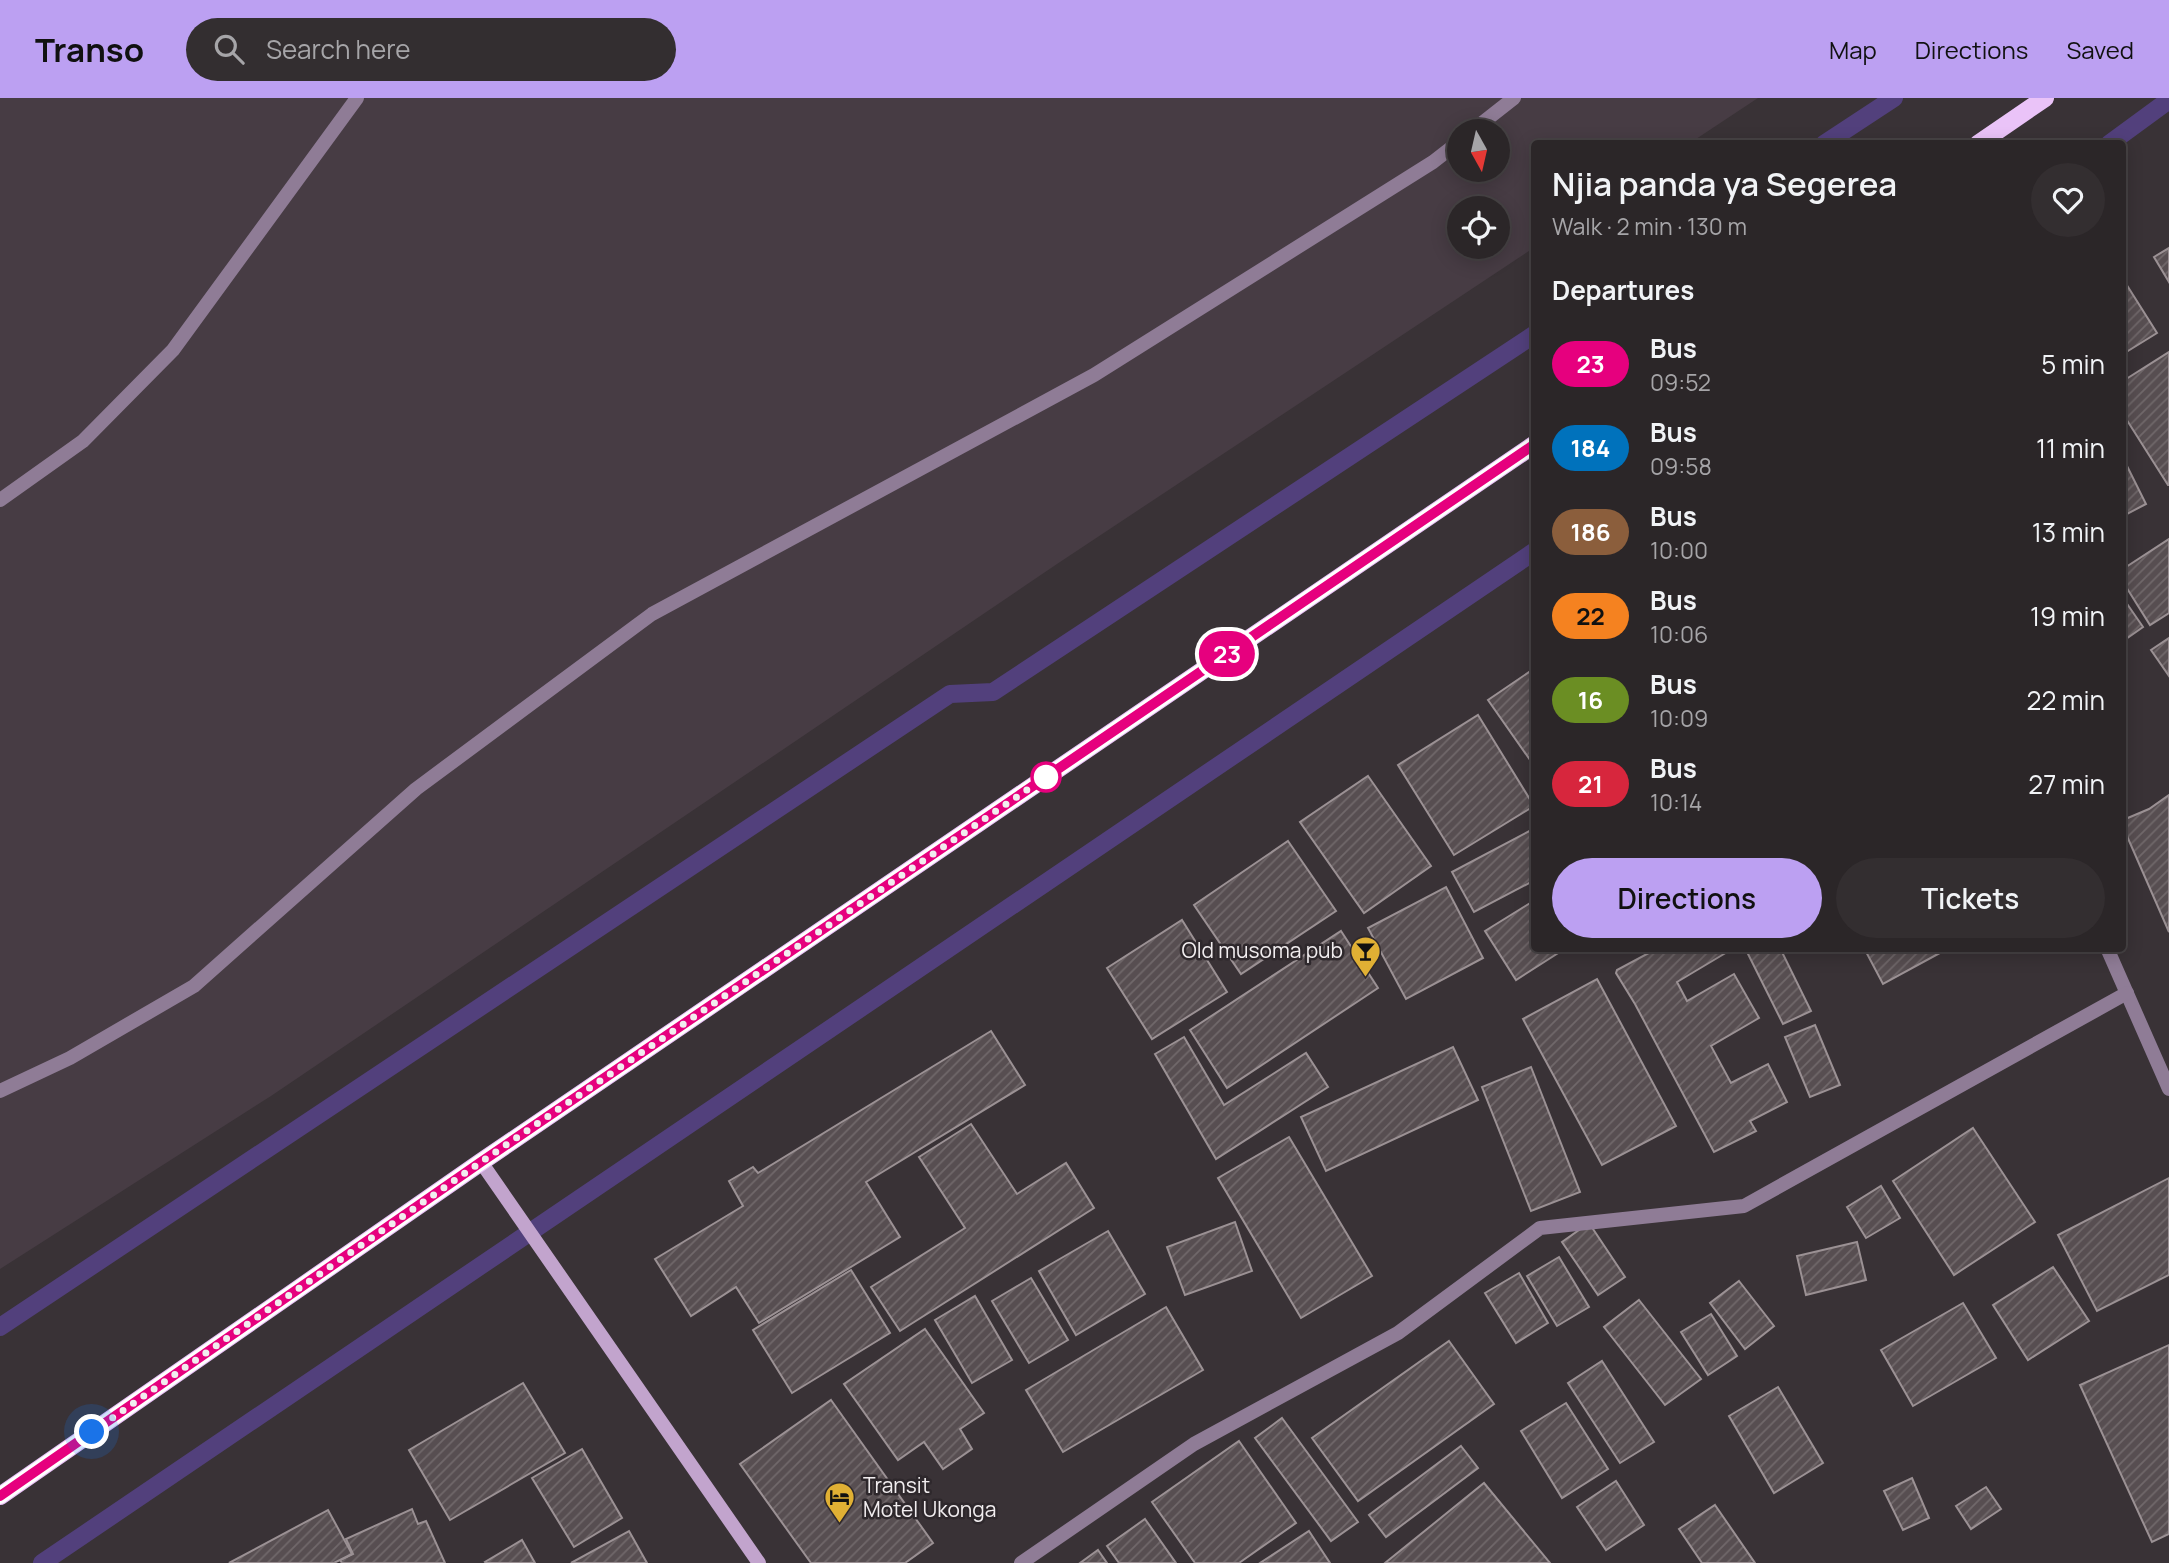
<!DOCTYPE html>
<meta charset="utf-8">
<style>
body{margin:0;font-family:Manrope,sans-serif;background:#332e30;color:#f1f3f6;height:100vh;display:flex;flex-direction:column;font-size:26px;white-space:nowrap}
*{box-sizing:border-box;margin:0}
p{font-size:23px;color:#a6a5a8}
.icon{flex:none;width:38px;height:38px;fill:none;stroke:currentColor;stroke-width:2;stroke-linecap:round;stroke-linejoin:round}
.map{position:relative;flex:1;overflow:hidden}
.details{position:absolute;left:1531px;top:42px;width:595px;height:812px;display:flex;flex-direction:column;background:#2b2628;border-radius:7px;box-shadow:0 4px 18px #0003,0 0 0 2px #474345}
.details>*{flex:none}
.badge{padding:0 14px;border-radius:23px;font-size:24px;line-height:46px}
.needle{width:46px;rotate:172deg}
.tools{position:absolute;left:1447px;top:21px;display:grid;gap:14px}
.tools a{display:grid;place-items:center;width:63px;height:63px;border-radius:50%;background:#2b2628;box-shadow:0 4px 18px #0003,0 0 0 2px #474345;font-size:35px}
.you{position:absolute;width:35px;height:35px;margin:-18px;border:5px solid #fff;border-radius:50%;background:#1a73e8;box-shadow:0 0 0 10px #1a73e833}
.map>.badge{position:absolute;translate:-50% -50%;box-shadow:0 0 0 4px #fff}
h2{padding:0 21px;font-size:26px;line-height:63px}
.round{display:grid;place-items:center;flex:none;width:74px;height:74px;border-radius:37px;background:#332e30}
.headline{display:flex;align-items:center;justify-content:space-between;height:119px;padding:0 21px}
h1{font-size:33px;font-weight:600;line-height:52px}
.cta{display:flex;gap:14px;margin-top:auto;padding:14px 21px}
.cta a{flex:1;height:80px;border-radius:42px;background:#bca0f2;color:#111;font-size:28px;font-weight:600;line-height:80px;text-align:center}
.cta a+a{background:#332e30;color:#f1f3f6}
ul{padding:0;list-style:none}
li{display:flex;align-items:center;gap:21px;height:84px;padding:0 21px}
li div{flex:1}
li b{display:block;font-size:26px}
li em{font-style:normal}
li .badge{min-width:77px;font-weight:700;text-align:center}
header{display:flex;align-items:center;gap:42px;box-sizing:border-box;height:98px;padding:0 35px;background:#bca0f2;color:#111}
header strong{font-size:33px}
nav{display:flex;gap:38px;margin-inline-start:auto;font-size:24px}
.search{width:490px;height:63px;background:#332e30;display:flex;align-items:center;gap:18px;box-sizing:border-box;padding:0 24px;border-radius:38px;color:#a6a5a8;font-size:26px}
.map>svg:first-child{display:block}
.built{fill:#473c44;fill-rule:evenodd}
.lines{fill:none;stroke-linecap:round;stroke-linejoin:round}
.stream{stroke:#52407c;stroke-width:18}
.building{fill:url(#building-hatch);stroke:#9b9194;stroke-width:2}
.lane{stroke:#8f7c96;stroke-width:14}
.street{stroke:#8f7c96;stroke-width:14}
.secondary{stroke:#c2a4cd;stroke-width:14}
.primary{stroke:#eac3f8;stroke-width:18}
.line-casing{stroke:#fff;stroke-width:16}
.line{stroke:#e6007e;stroke-width:10}
.walk{stroke:#f1edef;stroke-width:7;stroke-dasharray:0 12.6}
.stop-dot{fill:#fff;stroke:#e6007e;stroke-width:3.5}
.labels{text-anchor:middle;stroke-width:5;stroke-linejoin:round;paint-order:stroke}
.poi-label{font-size:21px;fill:#f1edef;stroke:#2e282c;text-anchor:end}
</style>
<header>
<strong>Transo</strong>
<div class="search"><svg class="icon" aria-label="search" viewBox="0 0 24 24"><circle cx="10" cy="10" r="6"/><path d="M15 15l6 6"/></svg>Search here</div>
<nav><a>Map</a><a>Directions</a><a>Saved</a></nav>
</header>
<div class="map">
<svg width="2169" height="1465" viewBox="0 0 2169 1465">
<defs>
<pattern id="building-hatch" width="6" height="6" patternUnits="userSpaceOnUse" patternTransform="scale(1.75)"><rect width="6" height="6" fill="#574e51"/><path d="M-1 1l2-2M0 6l6-6M5 7l2-2" fill="none" stroke="#70686a"/></pattern>
</defs>
<rect width="100%" height="100%" fill="#393236"/>
<path class="built" d="M 0,0 L 1758,0 L 1690,45 L 1535,46 L 1535,149 L 1057,466 L 271,998 L 0,1171 ZM 1460,33 L 1498,33 L 1498,72 L 1460,72 ZM 1460,110 L 1498,110 L 1498,149 L 1460,149 Z"/>
<g class="lines">
<g class="stream">
<path d="M 1824,46 L 1894,0"/>
<path d="M 2109,46 L 2169,2"/>
<path d="M 0,1229 L 950,596 L 993,594 L 1535,236"/>
<path d="M 42,1465 L 1535,453"/>
</g>
</g>
<g class="building">
<path d="M 2169,150 L 2169,184 L 2154,159 Z"/>
<path d="M 2123,181 L 2157,235 L 2123,256 Z"/>
<path d="M 2169,254 L 2169,387 L 2168,387 L 2123,316 L 2123,283 Z"/>
<path d="M 2123,360 L 2146,406 L 2123,418 Z"/>
<path d="M 2169,441 L 2169,515 L 2150,527 L 2123,484 L 2123,471 Z"/>
<path d="M 2123,500 L 2143,529 L 2123,543 Z"/>
<path d="M 2169,540 L 2169,578 L 2151,552 Z"/>
<path d="M 1535,570 L 1535,669 L 1488,602 Z"/>
<path d="M 1478,617 L 1534,708 L 1454,757 L 1398,667 Z"/>
<path d="M 1368,678 L 1431,768 L 1364,815 L 1300,724 Z"/>
<path d="M 2169,697 L 2169,834 L 2123,729 L 2123,722 L 2149,711 Z"/>
<path d="M 1535,730 L 1535,782 L 1474,814 L 1452,774 Z"/>
<path d="M 1288,743 L 1336,813 L 1241,876 L 1194,807 Z"/>
<path d="M 1446,789 L 1483,860 L 1406,901 L 1368,830 Z"/>
<path d="M 1535,802 L 1535,850 L 1566,850 L 1516,882 L 1485,833 Z"/>
<path d="M 1182,822 L 1227,894 L 1152,941 L 1107,870 Z"/>
<path d="M 1341,833 L 1378,890 L 1227,990 L 1190,932 Z"/>
<path d="M 1734,850 L 1677,884 L 1687,903 L 1734,876 L 1759,920 L 1711,948 L 1731,985 L 1768,966 L 1787,1004 L 1750,1023 L 1756,1033 L 1714,1054 L 1635,906 L 1616,875 L 1617,872 L 1658,850 Z"/>
<path d="M 1745,850 L 1780,850 L 1811,913 L 1783,926 Z"/>
<path d="M 1864,850 L 1949,850 L 1883,886 Z"/>
<path d="M 1597,881 L 1676,1028 L 1602,1067 L 1523,921 Z"/>
<path d="M 1815,927 L 1840,987 L 1810,999 L 1785,939 Z"/>
<path d="M 991,933 L 1025,987 L 866,1084 L 900,1139 L 759,1225 L 736,1189 L 691,1218 L 655,1161 L 743,1108 L 729,1083 L 753,1069 L 758,1075 Z"/>
<path d="M 1184,939 L 1224,1007 L 1306,955 L 1328,989 L 1216,1061 L 1155,956 Z"/>
<path d="M 1453,949 L 1478,1002 L 1326,1073 L 1301,1019 Z"/>
<path d="M 1531,969 L 1580,1094 L 1531,1113 L 1482,989 Z"/>
<path d="M 971,1026 L 1017,1096 L 1066,1065 L 1094,1110 L 900,1233 L 871,1189 L 965,1130 L 919,1059 Z"/>
<path d="M 1973,1030 L 2035,1124 L 1954,1177 L 1893,1083 Z"/>
<path d="M 1289,1039 L 1372,1178 L 1301,1220 L 1218,1080 Z"/>
<path d="M 2169,1080 L 2169,1177 L 2097,1213 L 2058,1137 Z"/>
<path d="M 1881,1088 L 1900,1120 L 1866,1140 L 1847,1109 Z"/>
<path d="M 1235,1124 L 1252,1173 L 1185,1197 L 1167,1149 Z"/>
<path d="M 1589,1125 L 1625,1179 L 1598,1197 L 1562,1144 Z"/>
<path d="M 1108,1133 L 1145,1196 L 1076,1237 L 1039,1173 Z"/>
<path d="M 1857,1144 L 1866,1182 L 1806,1197 L 1797,1158 Z"/>
<path d="M 1559,1159 L 1589,1209 L 1557,1228 L 1527,1178 Z"/>
<path d="M 2053,1169 L 2089,1223 L 2028,1262 L 1993,1207 Z"/>
<path d="M 851,1172 L 890,1235 L 792,1295 L 753,1232 Z"/>
<path d="M 1519,1175 L 1548,1225 L 1516,1245 L 1485,1195 Z"/>
<path d="M 1031,1180 L 1068,1242 L 1029,1265 L 992,1203 Z"/>
<path d="M 1739,1183 L 1774,1228 L 1745,1251 L 1710,1205 Z"/>
<path d="M 975,1198 L 1012,1262 L 972,1285 L 935,1222 Z"/>
<path d="M 1639,1202 L 1701,1281 L 1665,1307 L 1604,1229 Z"/>
<path d="M 1963,1205 L 1996,1260 L 1913,1308 L 1881,1252 Z"/>
<path d="M 1166,1209 L 1203,1272 L 1063,1354 L 1026,1292 Z"/>
<path d="M 1711,1216 L 1737,1258 L 1708,1277 L 1681,1234 Z"/>
<path d="M 925,1231 L 984,1315 L 960,1331 L 972,1351 L 943,1371 L 924,1344 L 898,1362 L 844,1286 Z"/>
<path d="M 1449,1243 L 1494,1306 L 1358,1403 L 1312,1340 Z"/>
<path d="M 2169,1247 L 2169,1436 L 2152,1444 L 2080,1287 Z"/>
<path d="M 1602,1263 L 1654,1344 L 1620,1365 L 1568,1285 Z"/>
<path d="M 523,1285 L 565,1355 L 450,1422 L 409,1352 Z"/>
<path d="M 1778,1289 L 1823,1365 L 1774,1395 L 1729,1318 Z"/>
<path d="M 831,1302 L 933,1445 L 905,1465 L 811,1465 L 740,1366 Z"/>
<path d="M 1566,1305 L 1608,1371 L 1562,1400 L 1521,1333 Z"/>
<path d="M 1282,1320 L 1358,1424 L 1331,1443 L 1255,1340 Z"/>
<path d="M 1239,1343 L 1296,1425 L 1239,1465 L 1195,1465 L 1152,1404 Z"/>
<path d="M 1461,1348 L 1478,1370 L 1386,1439 L 1369,1417 Z"/>
<path d="M 582,1351 L 622,1420 L 574,1449 L 532,1380 Z"/>
<path d="M 1912,1380 L 1929,1420 L 1903,1432 L 1884,1393 Z"/>
<path d="M 1616,1383 L 1644,1427 L 1606,1452 L 1577,1409 Z"/>
<path d="M 1484,1385 L 1550,1465 L 1385,1465 Z"/>
<path d="M 1986,1389 L 2001,1411 L 1971,1431 L 1956,1408 Z"/>
<path d="M 1715,1407 L 1755,1465 L 1702,1465 L 1679,1431 Z"/>
<path d="M 412,1411 L 418,1426 L 426,1423 L 445,1465 L 342,1465 L 340,1462 L 353,1456 L 346,1441 Z"/>
<path d="M 328,1412 L 352,1456 L 334,1465 L 229,1465 Z"/>
<path d="M 1145,1421 L 1176,1465 L 1119,1465 L 1107,1448 Z"/>
<path d="M 629,1433 L 647,1465 L 571,1465 Z"/>
<path d="M 1309,1433 L 1330,1465 L 1260,1465 Z"/>
<path d="M 522,1442 L 535,1465 L 486,1465 L 485,1464 Z"/>
<path d="M 1098,1452 L 1107,1465 L 1080,1465 Z"/>
</g>
<g class="lines">
<g class="lane">
<path d="M 1472,33 L 1514,0"/>
<path d="M 0,402 L 83,343 L 173,252 L 357,0"/>
<path d="M 0,993 L 70,960 L 194,888 L 416,691 L 652,516 L 1094,277 L 1433,64 L 1460,43"/>
</g>
<g class="street">
<path d="M 2107,850 L 2169,991"/>
<path d="M 1021,1465 L 1194,1346 L 1398,1235 L 1540,1130 L 1744,1108 L 2127,895"/>
</g>
<path class="secondary" d="M 481,1064 L 759,1465"/>
<g class="primary">
<path d="M 1978,46 L 2045,0"/>
<path d="M 0,1398 L 481,1064 L 1535,346"/>
</g>
</g>
<g class="lines">
<defs>
<path id="line" d="M 0,1398 L 481,1064 L 1535,346"/>
</defs>
<use href="#line" class="line-casing"/>
<use href="#line" class="line"/>
<path class="walk" d="M 92,1334 L 481,1064 L 1046,679"/>
</g>
<defs>
<symbol id="bar-pin" viewBox="-11 -11 22 30"><path d="M0 17L-7.5 6A9.5 9.5 0 1 1 7.5 6Z" fill="#e0b034" stroke="#2e282c"/><path d="M-6-5H6L.8 .8V4.5H3.5V6h-7V4.5H-.8V.8Z" fill="#111"/></symbol>
<symbol id="hotel-pin" viewBox="-11 -11 22 30"><path d="M0 17L-7.5 6A9.5 9.5 0 1 1 7.5 6Z" fill="#e0b034" stroke="#2e282c"/><path d="M-6-4.5h1.5V1H6V5H4.5V3h-9V5H-6ZM-4 0a1.8 1.8 0 1 1 3.6 0ZM.5 0V-2.5h3Q6-2.5 6 0Z" fill="#111"/></symbol>
</defs>
<g fill-rule="evenodd">
<use href="#bar-pin" x="1348" y="836" width="35" height="47"/>
<use href="#hotel-pin" x="822" y="1382" width="35" height="47"/>
</g>
<circle class="stop-dot" cx="1046" cy="679" r="14"/>
<g class="labels">
<g class="poi-label">
<text x="1343" y="860">Old musoma pub</text>
<text x="863" y="1395" text-anchor="start">Transit<tspan x="863" dy="24">Motel Ukonga</tspan></text>
</g>
</g>
</svg>
<div class="tools">
<a><svg class="needle" viewBox="-14 -14 28 28"><path d="M0-13l5 13h-10z" fill="#e53935"/><path d="M0 13l5-13h-10z" fill="#a6a5a8"/></svg></a>
<a><svg class="icon" aria-label="locate" viewBox="0 0 24 24"><circle cx="12" cy="12" r="6"/><path d="M12 2v4M12 18v4M2 12h4M18 12h4"/></svg></a>
</div>
<div class="you" style="left:92px;top:1334px"></div>
<b class="badge" style="left:1227px;top:556px;background:#e6007e;color:#fff">23</b>
<section class="details">
<div class="headline"><div><h1>Njia panda ya Segerea</h1><p>Walk · 2 min · 130 m</p></div><a class="round"><svg class="icon" aria-label="heart" viewBox="0 0 24 24"><path d="M12 20l-8-8c-3-5 5-10 8-4 3-6 11-1 8 4z"/></svg></a></div>
<h2>Departures</h2>
<ul>
<li><span class="badge" style="background:#e6007e;color:#fff">23</span><div><b>Bus</b><p>09:52</p></div><em>5 min</em></li>
<li><span class="badge" style="background:#0072bc;color:#fff">184</span><div><b>Bus</b><p>09:58</p></div><em>11 min</em></li>
<li><span class="badge" style="background:#8b5e3c;color:#fff">186</span><div><b>Bus</b><p>10:00</p></div><em>13 min</em></li>
<li><span class="badge" style="background:#f58220;color:#111">22</span><div><b>Bus</b><p>10:06</p></div><em>19 min</em></li>
<li><span class="badge" style="background:#6b8e23;color:#fff">16</span><div><b>Bus</b><p>10:09</p></div><em>22 min</em></li>
<li><span class="badge" style="background:#d7263d;color:#fff">21</span><div><b>Bus</b><p>10:14</p></div><em>27 min</em></li>
</ul>
<div class="cta"><a>Directions</a><a>Tickets</a></div>
</section>
</div>
